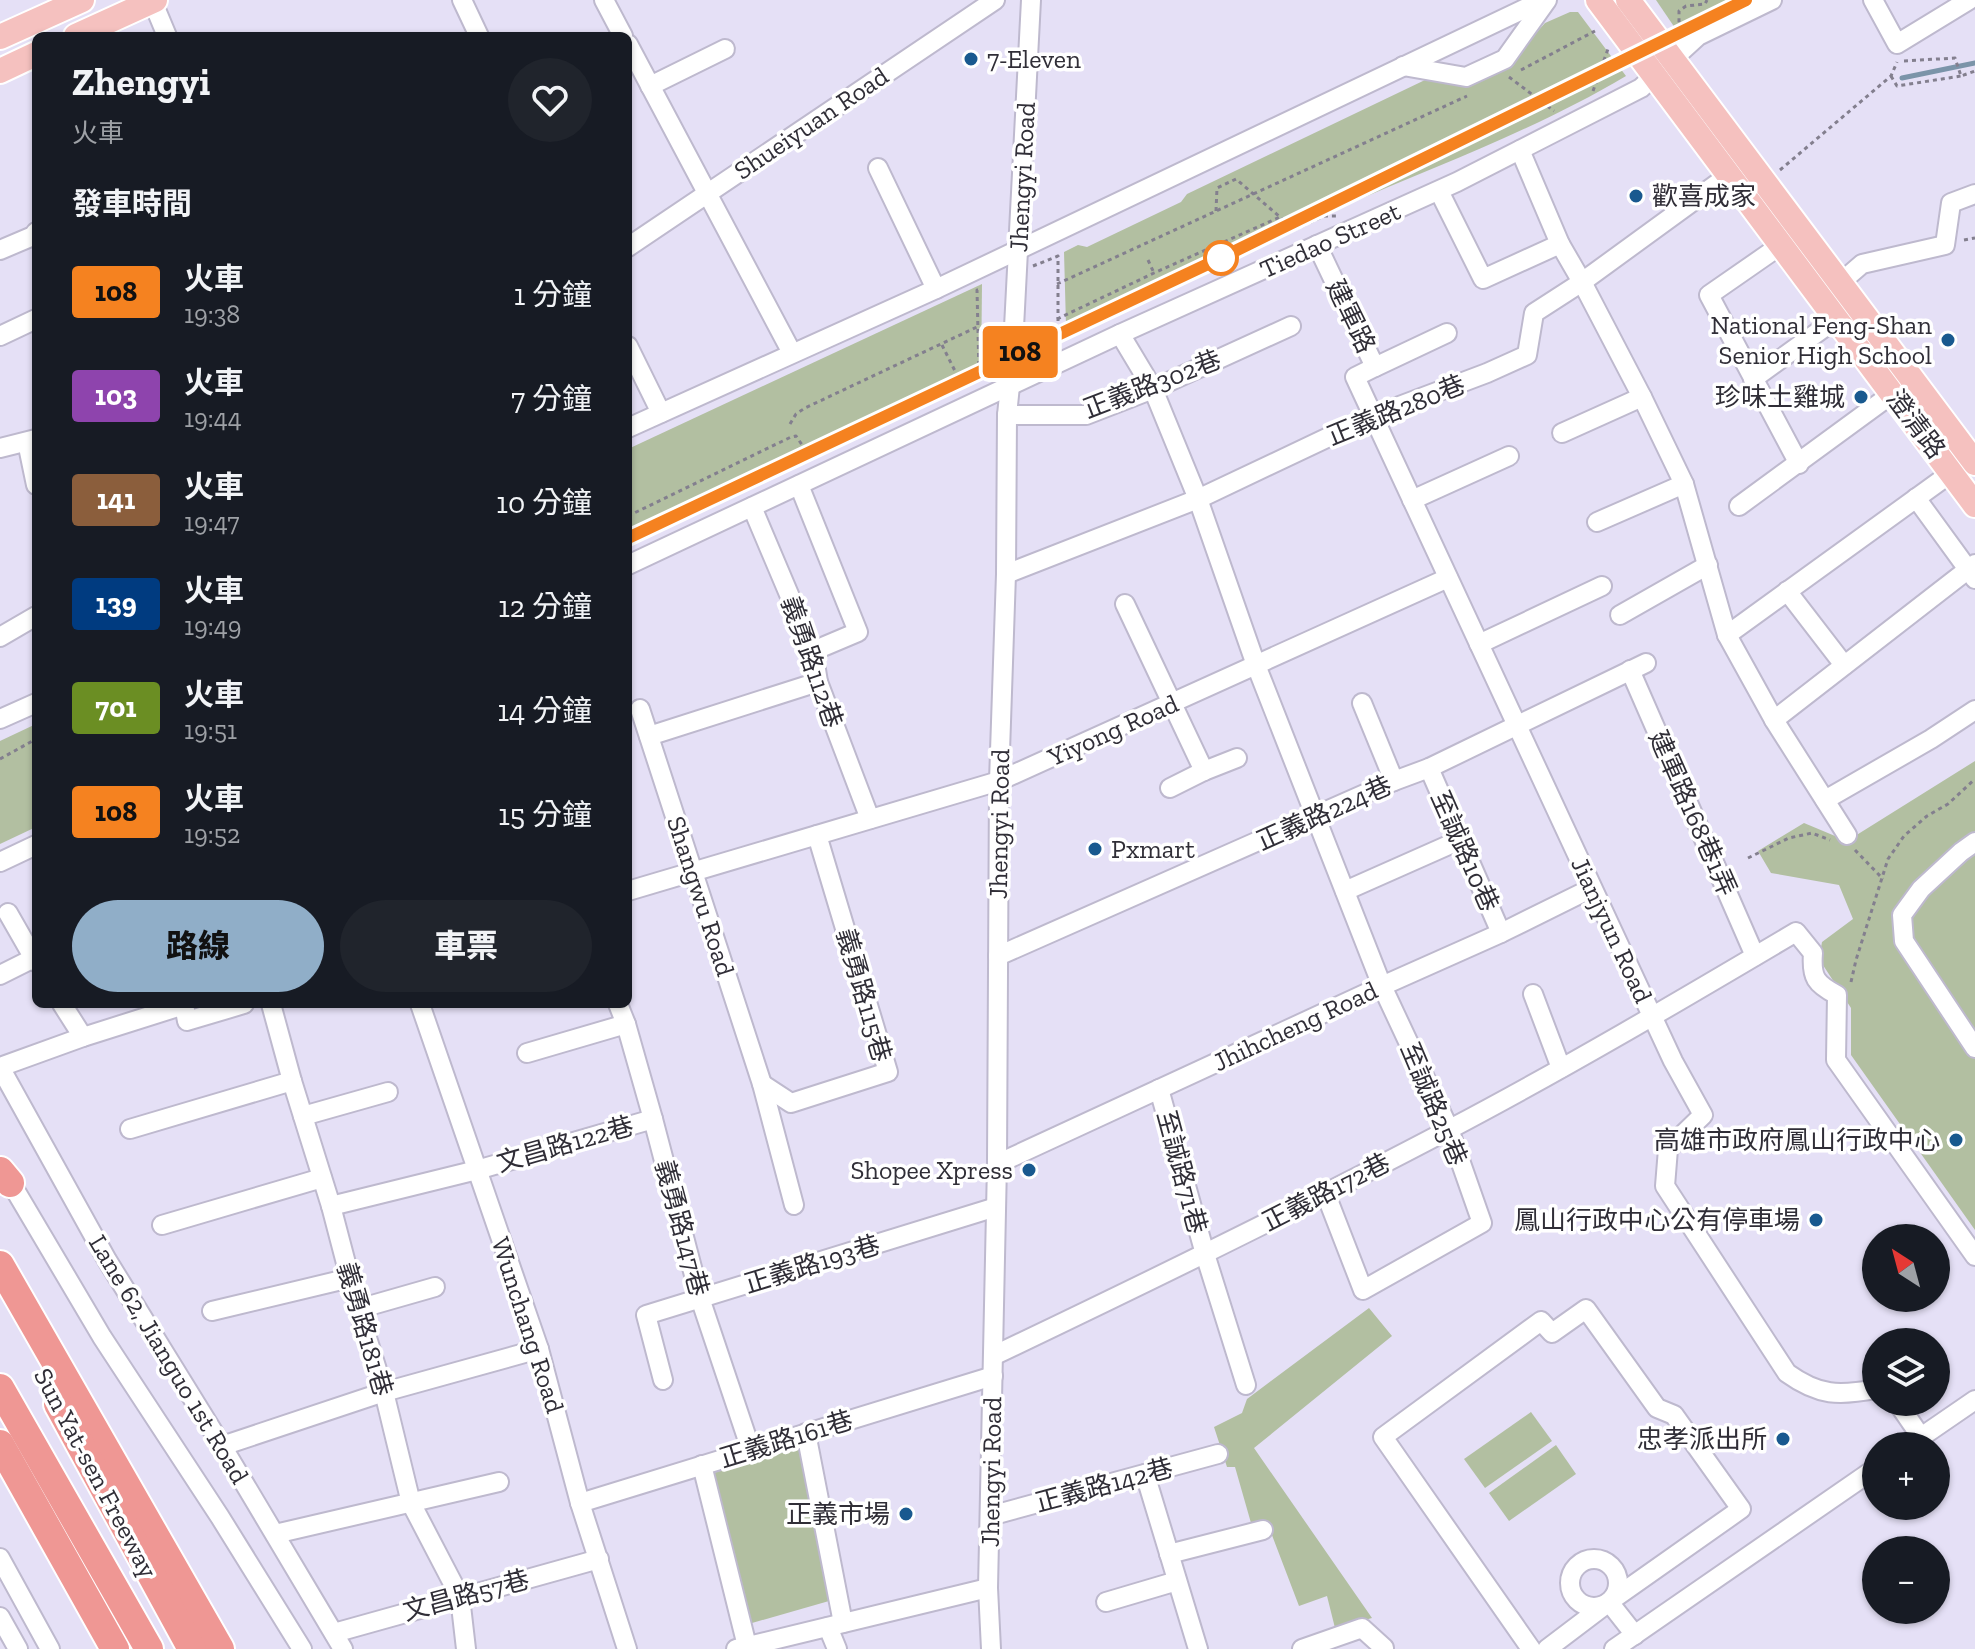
<!DOCTYPE html>
<html lang="zh-TW">
<meta charset="utf-8">
<style>
body{margin:0;font-family:"Zilla Slab","Noto Sans TC",serif;background:#20242c;color:#f1f3f6;height:100vh;display:flex;flex-direction:column;font-size:30px;white-space:nowrap}
*{box-sizing:border-box;margin:0}
p{font-size:26px;color:#9ea1a6}
.icon{flex:none;width:44px;height:44px;fill:none;stroke:currentColor;stroke-width:2;stroke-linecap:round;stroke-linejoin:round}
.map{position:relative;flex:1;overflow:hidden}
.side{position:absolute;left:32px;top:32px;width:600px;height:976px;display:flex;flex-direction:column;background:#171b24;border-radius:12px;box-shadow:0 2px 6px #0004}
.side>*{flex:none}
.badge{padding:0 16px;border-radius:6px;font-size:28px;line-height:52px}
.needle{width:52px;rotate:324deg}
.tools{position:absolute;left:1862px;top:1224px;display:grid;gap:16px}
.tools a{display:grid;place-items:center;width:88px;height:88px;border-radius:50%;background:#171b24;box-shadow:0 2px 6px #0004;font-size:40px}
.map>.badge{position:absolute;translate:-50% -50%;box-shadow:0 0 0 4px #fff}
h2{padding:0 40px;font-size:30px;line-height:72px}
.round{display:grid;place-items:center;flex:none;width:84px;height:84px;border-radius:42px;background:#20242c}
.summary{display:flex;align-items:center;justify-content:space-between;height:136px;padding:0 40px}
h1{font-size:38px;font-weight:800;line-height:60px}
.primary-button{display:flex;gap:16px;margin-top:auto;padding:16px 40px}
.primary-button a{flex:1;height:92px;border-radius:48px;background:#90aec8;color:#111;font-size:32px;font-weight:800;line-height:92px;text-align:center}
.primary-button a+a{background:#20242c;color:#f1f3f6}
ul{padding:0;list-style:none}
li{display:flex;align-items:center;gap:24px;height:104px;padding:0 40px}
li div{flex:1}
li b{display:block;font-size:30px}
li em{font-style:normal}
li .badge{min-width:88px;font-weight:700;text-align:center}
.map>svg:first-child{display:block}
.green{fill:#b2bfa1}
.lines{fill:none;stroke-linecap:round;stroke-linejoin:round}
.stream{stroke:#7b94a9;stroke-width:5}
.minor-casing{stroke:#beb9ce;stroke-width:22}
.major-casing{stroke:#fff;stroke-width:28}
.highway-casing{stroke:#fff;stroke-width:32}
.path{stroke:#837f8e;stroke-width:3;stroke-dasharray:4 4;stroke-linecap:butt}
.minor{stroke:#fff;stroke-width:18}
.major{stroke:#f5c1bf;stroke-width:24}
.highway{stroke:#ef9794;stroke-width:28}
.line-casing{stroke:#fff;stroke-width:18}
.line{stroke:#f58220;stroke-width:12}
.poi-dot{fill:#19598f;stroke:#fff;stroke-width:3}
.stop-dot{fill:#fff;stroke:#f58220;stroke-width:4}
.labels{text-anchor:middle;stroke-width:7;stroke-linejoin:round;paint-order:stroke}
.poi-label{font-size:26px;fill:#302e37;stroke:#fff;text-anchor:end}
.street-label{font-size:26px;fill:#302e37;stroke:#fff}
</style>
<div class="map">
<svg width="1975" height="1649" viewBox="0 0 1975 1649">
<rect width="100%" height="100%" fill="#e5e0f6"/>
<g class="green">
<path d="M 1656,0 L 1750,0 L 1685,32 L 1675,28 Z"/>
<path d="M 1570,12 L 1578,12 L 1626,76 C 1537,129 1439,165 1344,206 L 1323,210 L 1066,325 L 1064,252 L 1078,245 L 1087,247 L 1181,202 L 1187,194 L 1425,80 L 1469,82 L 1511,61 L 1545,23 Z"/>
<path d="M 982,284 L 981,378 L 628,545 L 628,449 Z"/>
<path d="M 36,724 L 36,827 L 0,844 L 0,741 Z"/>
<path d="M 1975,761 L 1975,1230 L 1851,1055 L 1851,1008 L 1819,959 L 1822,942 L 1853,919 L 1839,885 L 1771,873 L 1758,851 L 1804,823 L 1847,841 Z"/>
<path d="M 1369,1308 L 1392,1336 L 1254,1448 L 1372,1618 L 1335,1628 L 1327,1596 L 1299,1606 L 1267,1522 L 1251,1523 L 1235,1467 L 1227,1467 L 1214,1427 L 1242,1413 L 1247,1399 Z"/>
<path d="M 1531,1412 L 1552,1441 L 1485,1488 L 1464,1459 Z"/>
<path d="M 1556,1445 L 1576,1474 L 1509,1521 L 1489,1493 Z"/>
<path d="M 802,1447 L 829,1601 L 752,1623 L 713,1473 Z"/>
</g>
<g class="lines">
<path class="stream" d="M 1902,78 L 1975,63"/>
<defs>
<g id="minor">
<path d="M 152,0 L 167,36"/>
<path d="M 462,0 L 479,36"/>
<path d="M 604,0 L 623,36"/>
<path d="M 1873,0 L 1897,44 L 1969,0"/>
<path d="M 628,44 L 792,353"/>
<path d="M 1403,66 L 1466,77 L 1505,59 L 1547,0"/>
<path d="M 650,86 L 725,49"/>
<path d="M 1520,150 L 1560,244 L 1582,282 L 1642,397 L 1684,484 L 1727,635 L 1774,720 L 1847,835"/>
<path d="M 878,168 L 936,289"/>
<path d="M 1439,191 L 1483,279 L 1560,244"/>
<path d="M 1317,245 L 1375,367 L 1355,377 L 1673,1061 L 1703,1115 L 1668,1149 L 1665,1186 L 1787,1373 C 1819,1396 1839,1396 1876,1389"/>
<path d="M 1781,245 L 1709,295 L 1799,464"/>
<path d="M 628,247 L 995,0"/>
<path d="M 0,250 L 33,236 L 36,232"/>
<path d="M 1840,283 L 1862,264 L 1945,245 L 1951,203 L 1975,194"/>
<path d="M 1120,334 L 1153,389 L 1198,499 L 1256,665 L 1382,986 L 1449,1129 L 1482,1223 L 1363,1290 L 1325,1192"/>
<path d="M 0,336 L 36,319"/>
<path d="M 628,346 L 661,413"/>
<path d="M 1375,367 L 1447,333"/>
<path d="M 1753,379 L 1836,319"/>
<path d="M 1007,415 L 1086,415 L 1153,389 L 1291,326"/>
<path d="M 628,428 L 936,289 L 1543,0"/>
<path d="M 1562,433 L 1642,397"/>
<path d="M 27,442 L 36,485"/>
<path d="M 0,448 L 36,439"/>
<path d="M 799,485 L 858,632 L 813,651"/>
<path d="M 1916,498 L 1975,579"/>
<path d="M 1412,500 L 1509,456"/>
<path d="M 1739,506 L 1892,394"/>
<path d="M 752,507 L 813,651 L 818,682 L 870,819"/>
<path d="M 1597,522 L 1684,484"/>
<path d="M 628,565 L 1120,334 L 1457,182 L 1641,88 L 1698,36 L 1772,0"/>
<path d="M 1006,574 L 1198,499 L 1373,416 L 1487,373 L 1527,355 L 1534,313 L 1582,282 L 1729,175"/>
<path d="M 1787,591 L 1844,665"/>
<path d="M 1125,604 L 1204,771"/>
<path d="M 1620,615 L 1708,565"/>
<path d="M 1727,635 L 1951,473"/>
<path d="M 0,637 L 36,616"/>
<path d="M 1479,644 L 1602,586"/>
<path d="M 1630,670 L 1755,956"/>
<path d="M 1362,703 L 1394,781"/>
<path d="M 640,709 L 762,1084 L 794,1205"/>
<path d="M 0,719 L 36,703"/>
<path d="M 1774,720 L 1975,564"/>
<path d="M 649,736 L 818,682"/>
<path d="M 1429,768 L 1501,933"/>
<path d="M 1170,788 L 1204,771 L 1237,758"/>
<path d="M 1825,800 L 1931,739 L 1975,710"/>
<path d="M 1975,842 L 1961,852 L 1921,889 L 1902,915 L 1904,941 L 1975,1048"/>
<path d="M 0,862 L 36,845"/>
<path d="M 628,891 L 999,781 L 1448,578"/>
<path d="M 1345,891 L 1460,840"/>
<path d="M 8,913 L 36,962"/>
<path d="M 998,956 L 1394,781 L 1429,768 L 1646,663"/>
<path d="M 0,975 L 36,957"/>
<path d="M 1533,994 L 1561,1068"/>
<path d="M 62,1004 L 83,1037"/>
<path d="M 271,1004 L 292,1081 L 331,1206 L 358,1309 L 384,1392 L 411,1503 L 460,1597 L 466,1649"/>
<path d="M 420,1004 L 539,1349 L 580,1503 L 627,1649"/>
<path d="M 618,1004 L 626,1024 L 653,1119 L 700,1298 L 751,1450"/>
<path d="M 527,1053 L 626,1024"/>
<path d="M 0,1067 L 107,1260 L 222,1446 L 343,1649"/>
<path d="M 0,1067 L 83,1037 L 184,1005 L 187,1021 L 244,1004"/>
<path d="M 762,1084 L 791,1103 L 888,1072 L 817,835"/>
<path d="M 1159,1089 L 1205,1254 L 1246,1385"/>
<path d="M 303,1116 L 388,1092"/>
<path d="M 130,1129 L 292,1081"/>
<path d="M 997,1164 L 1382,986 L 1501,933 L 1592,888"/>
<path d="M 5,1173 L 102,1337 L 220,1517 L 302,1649"/>
<path d="M 331,1206 L 477,1170 L 653,1119"/>
<path d="M 162,1225 L 322,1178"/>
<path d="M 358,1309 L 435,1287"/>
<path d="M 212,1311 L 350,1278"/>
<path d="M 993,1356 C 1146,1283 1298,1209 1448,1130 C 1566,1068 1681,1000 1796,932 L 1813,953 C 1811,978 1816,984 1837,995 L 1836,1060 L 1975,1256"/>
<path d="M 663,1380 L 646,1315 L 996,1207"/>
<path d="M 1897,1402 L 1921,1437"/>
<path d="M 806,1433 L 843,1623"/>
<path d="M 222,1446 L 384,1392 L 539,1349"/>
<path d="M 1908,1446 L 1975,1400"/>
<path d="M 702,1465 L 747,1646"/>
<path d="M 1145,1474 L 1198,1649"/>
<path d="M 580,1503 L 993,1376"/>
<path d="M 990,1516 L 1218,1454"/>
<path d="M 275,1534 L 499,1482"/>
<path d="M 1169,1554 L 1263,1530"/>
<path d="M 0,1558 L 50,1649"/>
<circle cx="1594" cy="1583" r="24"/>
<path d="M 1106,1602 L 1177,1581"/>
<path d="M 1609,1602 L 1635,1635"/>
<path d="M 0,1617 L 18,1649"/>
<path d="M 828,1627 L 837,1649"/>
<path d="M 334,1633 L 599,1559"/>
<path d="M 736,1649 L 988,1588"/>
<path d="M 991,1649 L 988,1588 L 997,1164 L 999,781 L 1006,574 L 1007,415 L 1012,366 L 1031,0"/>
<path d="M 1302,1649 L 1362,1628 L 1384,1648 L 1382,1649"/>
<path d="M 1531,1649 L 1383,1437 L 1541,1321 L 1552,1333 L 1586,1309 L 1657,1408 L 1674,1415 L 1741,1509 L 1609,1602 L 1547,1649"/>
<path d="M 1614,1649 L 1876,1468"/>
</g>
<g id="major">
<path d="M 1598,0 L 1975,505"/>
<path d="M 1628,0 L 1975,463"/>
<path d="M 76,36 L 155,0"/>
<path d="M 0,37 L 82,0"/>
<path d="M 0,71 L 36,54"/>
</g>
<g id="highway">
<path d="M 0,1171 L 10,1183"/>
<path d="M 0,1265 L 220,1649"/>
<path d="M 0,1388 L 149,1649"/>
<path d="M 58,1404 L 192,1649"/>
<path d="M 0,1444 L 115,1649"/>
</g>
</defs>
<use href="#minor" class="minor-casing"/>
<use href="#major" class="major-casing"/>
<use href="#highway" class="highway-casing"/>
<g class="path">
<path d="M 1676,29 L 1679,26 L 1679,11 L 1686,6 L 1705,4 L 1707,0"/>
<path d="M 1904,61 L 1955,58 L 1961,76 L 1975,71"/>
<path d="M 1521,70 L 1595,31"/>
<path d="M 1891,76 L 1897,86 L 1961,76"/>
<path d="M 1509,77 L 1554,111"/>
<path d="M 1593,91 L 1608,49"/>
<path d="M 1780,170 L 1891,76 L 1897,62"/>
<path d="M 1216,211 L 1217,188 L 1236,179 L 1295,230"/>
<path d="M 1964,240 L 1975,238"/>
<path d="M 1148,260 L 1154,273"/>
<path d="M 1033,266 L 1058,256 L 1058,343"/>
<path d="M 1057,284 L 1467,96"/>
<path d="M 978,290 L 977,290 L 979,373"/>
<path d="M 1057,319 L 1154,273 L 1280,217"/>
<path d="M 1071,336 L 1107,316 L 1324,216 L 1336,216"/>
<path d="M 942,345 L 960,381"/>
<path d="M 790,424 L 796,414 L 805,408 L 977,327"/>
<path d="M 628,516 L 791,437 L 796,436 L 807,452 L 979,373 L 995,369"/>
<path d="M 0,759 L 36,739"/>
<path d="M 1855,850 L 1883,879"/>
<path d="M 1748,858 L 1789,838 L 1812,833 L 1830,840"/>
<path d="M 1851,982 L 1856,960 L 1888,859 L 1904,836 L 1927,816 L 1948,804 L 1975,779"/>
</g>
<use href="#minor" class="minor"/>
<use href="#major" class="major"/>
<use href="#highway" class="highway"/>
</g>
<g class="lines">
<defs>
<path id="line" d="M 628,538 L 1227,255 L 1746,0"/>
</defs>
<use href="#line" class="line-casing"/>
<use href="#line" class="line"/>
</g>
<g class="poi-dot">
<circle cx="971" cy="59" r="8"/>
<circle cx="1636" cy="196" r="8"/>
<circle cx="1948" cy="340" r="8"/>
<circle cx="1861" cy="397" r="8"/>
<circle cx="1095" cy="849" r="8"/>
<circle cx="1956" cy="1140" r="8"/>
<circle cx="1029" cy="1170" r="8"/>
<circle cx="1816" cy="1220" r="8"/>
<circle cx="1783" cy="1439" r="8"/>
<circle cx="906" cy="1514" r="8"/>
</g>
<circle class="stop-dot" cx="1221" cy="258" r="16"/>
<g class="labels">
<g class="poi-label">
<text x="987" y="68" text-anchor="start">7-Eleven</text>
<text x="1652" y="205" text-anchor="start">歡喜成家</text>
<text x="1932" y="334">National Feng-Shan<tspan x="1932" dy="30">Senior High School</tspan></text>
<text x="1845" y="406">珍味土雞城</text>
<text x="1111" y="858" text-anchor="start">Pxmart</text>
<text x="1940" y="1149">高雄市政府鳳山行政中心</text>
<text x="1013" y="1179">Shopee Xpress</text>
<text x="1800" y="1229">鳳山行政中心公有停車場</text>
<text x="1767" y="1448">忠孝派出所</text>
<text x="890" y="1523">正義市場</text>
</g>
<g class="street-label">
<text transform="translate(811 123) rotate(-34)" y="9">Shueiyuan Road</text>
<text transform="translate(1022 177) rotate(-87)" y="9">Jhengyi Road</text>
<text transform="translate(1330 240) rotate(-24)" y="9">Tiedao Street</text>
<text transform="translate(1351 316) rotate(64)" y="9">建軍路</text>
<text transform="translate(1152 384) rotate(-21)" y="9">正義路302巷</text>
<text transform="translate(1396 410) rotate(-22)" y="9">正義路280巷</text>
<text transform="translate(1916 424) rotate(53)" y="9">澄清路</text>
<text transform="translate(812 662) rotate(71)" y="9">義勇路112巷</text>
<text transform="translate(1113 730) rotate(-24)" y="9">Yiyong Road</text>
<text transform="translate(1324 813) rotate(-24)" y="9">正義路224巷</text>
<text transform="translate(1693 813) rotate(66)" y="9">建軍路168巷1弄</text>
<text transform="translate(999 824) rotate(-89)" y="9">Jhengyi Road</text>
<text transform="translate(1465 851) rotate(66)" y="9">至誠路10巷</text>
<text transform="translate(701 896) rotate(72)" y="9">Shangwu Road</text>
<text transform="translate(1612 930) rotate(65)" y="9">Jianjyun Road</text>
<text transform="translate(864 995) rotate(74)" y="9">義勇路115巷</text>
<text transform="translate(1295 1026) rotate(-25)" y="9">Jhihcheng Road</text>
<text transform="translate(1434 1104) rotate(67)" y="9">至誠路25巷</text>
<text transform="translate(565 1144) rotate(-16)" y="9">文昌路122巷</text>
<text transform="translate(1182 1172) rotate(75)" y="9">至誠路71巷</text>
<text transform="translate(1326 1192) rotate(-27)" y="9">正義路172巷</text>
<text transform="translate(682 1228) rotate(75)" y="9">義勇路147巷</text>
<text transform="translate(812 1264) rotate(-17)" y="9">正義路193巷</text>
<text transform="translate(528 1325) rotate(72)" y="9">Wunchang Road</text>
<text transform="translate(365 1329) rotate(74)" y="9">義勇路181巷</text>
<text transform="translate(169 1359) rotate(59)" y="9">Lane 62, Jianguo 1st Road</text>
<text transform="translate(786 1439) rotate(-17)" y="9">正義路161巷</text>
<text transform="translate(991 1472) rotate(-89)" y="9">Jhengyi Road</text>
<text transform="translate(96 1473) rotate(62)" y="9">Sun Yat-sen Freeway</text>
<text transform="translate(1104 1485) rotate(-15)" y="9">正義路142巷</text>
<text transform="translate(466 1595) rotate(-15)" y="9">文昌路57巷</text>
</g>
</g>
</svg>
<div class="tools">
<a><svg class="needle" viewBox="-14 -14 28 28"><path d="M0-13l5 13h-10z" fill="#e53935"/><path d="M0 13l5-13h-10z" fill="#9ea1a6"/></svg></a>
<a><svg class="icon" aria-label="layers" viewBox="0 0 24 24"><path d="M12 4l9 5-9 5-9-5zM3 14l9 5 9-5"/></svg></a>
<a>+</a>
<a>−</a>
</div>
<b class="badge" style="left:1020px;top:352px;background:#f58220;color:#111">108</b>
<section class="side">
<div class="summary"><div><h1>Zhengyi</h1><p>火車</p></div><a class="round"><svg class="icon" aria-label="heart" viewBox="0 0 24 24"><path d="M12 20l-8-8c-3-5 5-10 8-4 3-6 11-1 8 4z"/></svg></a></div>
<h2>發車時間</h2>
<ul>
<li><span class="badge" style="background:#f58220;color:#111">108</span><div><b>火車</b><p>19:38</p></div><em>1 分鐘</em></li>
<li><span class="badge" style="background:#8e44ad;color:#fff">103</span><div><b>火車</b><p>19:44</p></div><em>7 分鐘</em></li>
<li><span class="badge" style="background:#8b5e3c;color:#fff">141</span><div><b>火車</b><p>19:47</p></div><em>10 分鐘</em></li>
<li><span class="badge" style="background:#003b80;color:#fff">139</span><div><b>火車</b><p>19:49</p></div><em>12 分鐘</em></li>
<li><span class="badge" style="background:#6b8e23;color:#fff">701</span><div><b>火車</b><p>19:51</p></div><em>14 分鐘</em></li>
<li><span class="badge" style="background:#f58220;color:#111">108</span><div><b>火車</b><p>19:52</p></div><em>15 分鐘</em></li>
</ul>
<div class="primary-button"><a>路線</a><a>車票</a></div>
</section>
</div>
